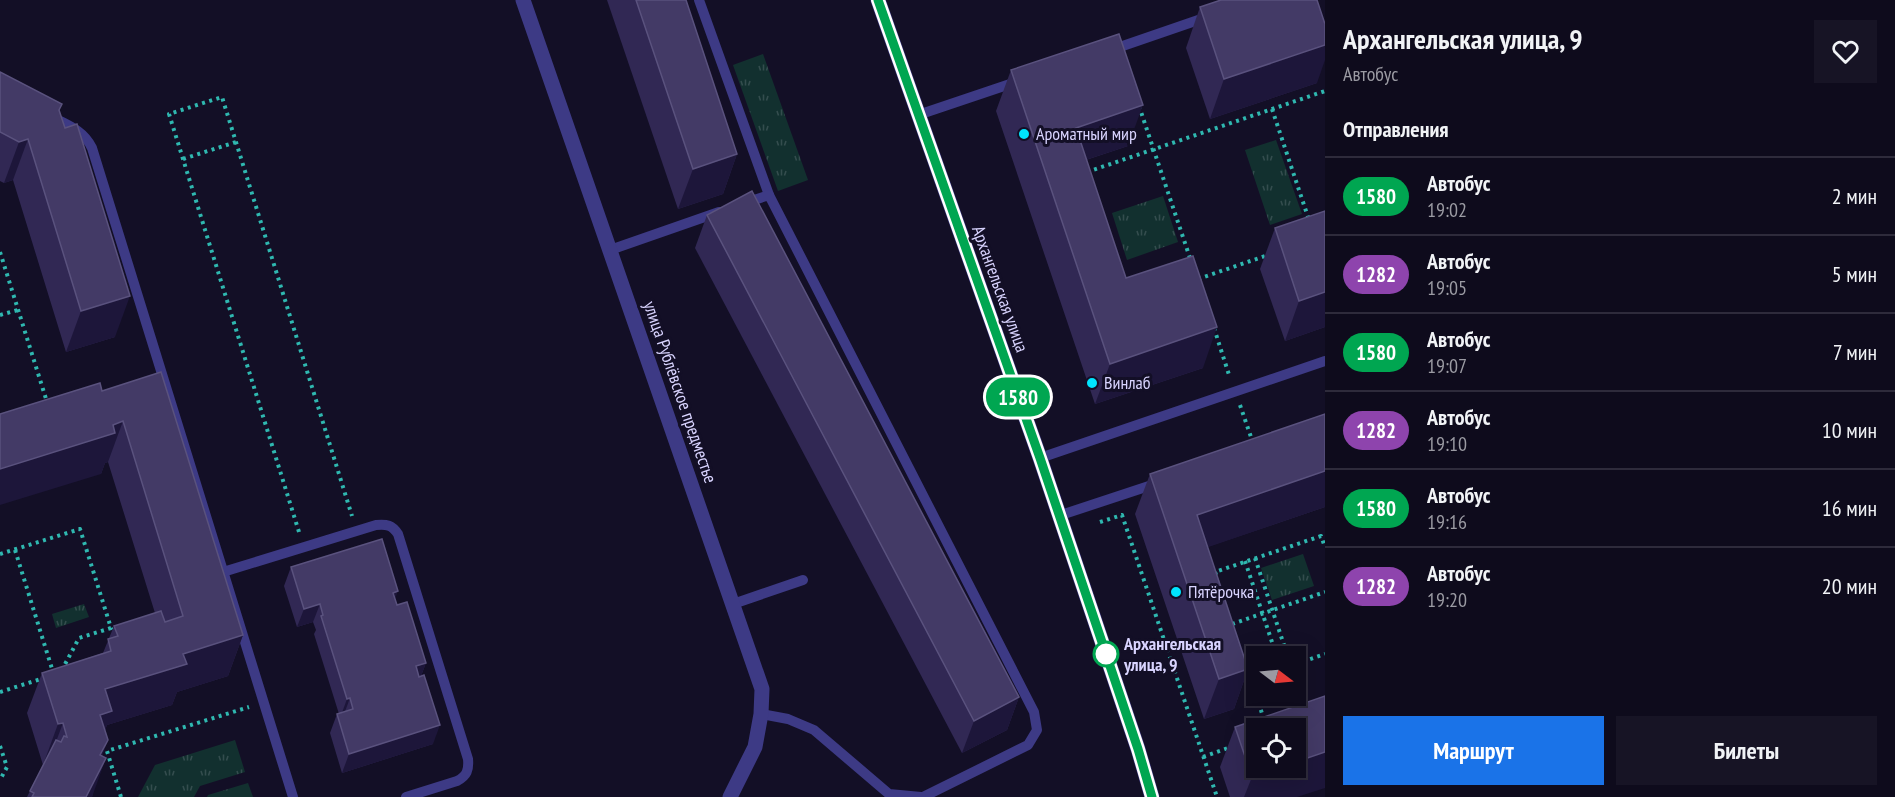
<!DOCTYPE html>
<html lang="ru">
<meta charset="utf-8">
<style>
body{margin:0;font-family:"PT Sans Narrow",sans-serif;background:#171425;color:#f1f3f6;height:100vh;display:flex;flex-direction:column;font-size:22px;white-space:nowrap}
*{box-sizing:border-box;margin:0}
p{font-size:20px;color:#9b9ba3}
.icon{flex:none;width:33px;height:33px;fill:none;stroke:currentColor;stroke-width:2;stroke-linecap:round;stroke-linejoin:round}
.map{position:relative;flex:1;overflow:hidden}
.panel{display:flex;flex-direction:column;background:#0e0b1c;width:570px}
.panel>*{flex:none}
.badge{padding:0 12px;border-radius:20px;font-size:21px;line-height:39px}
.needle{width:39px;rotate:106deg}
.tools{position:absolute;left:1246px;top:646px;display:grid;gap:12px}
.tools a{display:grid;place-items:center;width:60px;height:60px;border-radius:0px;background:#0e0b1c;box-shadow:0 6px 24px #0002,0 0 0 2px #2e2b3b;font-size:30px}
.map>.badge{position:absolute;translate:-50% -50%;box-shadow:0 0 0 3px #fff}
h2{padding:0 18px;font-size:22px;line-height:54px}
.round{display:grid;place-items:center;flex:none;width:63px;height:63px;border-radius:0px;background:#171425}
.overview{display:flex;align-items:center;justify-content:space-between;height:102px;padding:0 18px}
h1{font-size:28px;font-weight:700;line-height:45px}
.action{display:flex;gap:12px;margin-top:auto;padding:12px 18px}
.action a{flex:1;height:69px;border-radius:0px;background:#1a73e8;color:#fff;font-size:24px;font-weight:700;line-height:69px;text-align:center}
.action a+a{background:#171425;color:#f1f3f6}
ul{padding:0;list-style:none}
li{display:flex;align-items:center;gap:18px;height:78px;padding:0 18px;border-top:2px solid #2e2b3b}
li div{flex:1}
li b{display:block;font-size:22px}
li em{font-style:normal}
li .badge{min-width:66px;font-weight:700;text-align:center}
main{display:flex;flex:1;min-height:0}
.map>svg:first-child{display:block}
.grass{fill:url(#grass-tufts)}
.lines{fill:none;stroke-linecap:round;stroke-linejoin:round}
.path{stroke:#2fb8b0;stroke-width:4;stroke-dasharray:3 4.5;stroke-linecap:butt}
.lane{stroke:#3d3a85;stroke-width:10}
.street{stroke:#3d3a85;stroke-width:15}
.wall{fill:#312854}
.shaded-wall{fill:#1d163a}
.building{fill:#433a66;stroke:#5a527e;stroke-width:1.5}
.line-casing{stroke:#fff;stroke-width:14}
.line{stroke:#00a651;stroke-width:9}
.poi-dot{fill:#00e5ff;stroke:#130f26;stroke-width:2}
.stop-dot{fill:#fff;stroke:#00a651;stroke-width:3}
.labels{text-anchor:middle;stroke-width:6;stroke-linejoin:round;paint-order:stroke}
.poi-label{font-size:18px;fill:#d9d4ff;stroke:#130f26;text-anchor:start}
.street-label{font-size:18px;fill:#d9d4ff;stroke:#130f26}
.stop-label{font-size:18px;font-weight:bold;fill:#d9d4ff;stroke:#130f26;text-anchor:start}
</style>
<main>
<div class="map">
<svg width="1325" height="797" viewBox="0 0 1325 797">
<defs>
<pattern id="grass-tufts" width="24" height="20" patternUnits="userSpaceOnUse" patternTransform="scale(1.5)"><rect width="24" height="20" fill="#12302f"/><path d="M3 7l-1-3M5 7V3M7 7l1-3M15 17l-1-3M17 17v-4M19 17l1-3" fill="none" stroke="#344d4e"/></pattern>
</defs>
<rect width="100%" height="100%" fill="#130f26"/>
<g class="grass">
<path d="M 763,54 L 808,180 L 778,191 L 733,65 Z"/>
<path d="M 1276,140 L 1302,214 L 1270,225 L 1245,150 Z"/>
<path d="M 1163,196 L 1178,242 L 1127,260 L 1112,213 Z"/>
<path d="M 1303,554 L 1314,586 L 1272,600 L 1261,568 Z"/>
<path d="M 84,604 L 89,617 L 56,628 L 52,614 Z"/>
<path d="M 235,740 L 245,772 L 200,786 L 194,797 L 138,797 L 155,765 Z"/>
<path d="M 248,783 L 253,797 L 207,797 L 208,795 Z"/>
</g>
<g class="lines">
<g class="path">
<path d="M 1139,106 L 1191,261"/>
<path d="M 1272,109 L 1309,220"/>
<path d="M 183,159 L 236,142"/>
<path d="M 1087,172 L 1325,91"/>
<path d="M 0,252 L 47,402"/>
<path d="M 1198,279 L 1268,255"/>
<path d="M 0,315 L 18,310"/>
<path d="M 1214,328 L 1230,378"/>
<path d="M 1240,405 L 1253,443"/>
<path d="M 1100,522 L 1122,515 L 1217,797"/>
<path d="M 299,532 L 169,114 L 222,97 L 352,516"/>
<path d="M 15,550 L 53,672"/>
<path d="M 0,554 L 80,529 L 111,628 L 79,638 L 63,668"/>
<path d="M 1255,558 L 1288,657"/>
<path d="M 1245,561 L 1277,657"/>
<path d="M 1216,575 L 1215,572 L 1321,536 L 1325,547"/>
<path d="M 1232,624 L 1325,592"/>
<path d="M 1296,664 L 1325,654"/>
<path d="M 1247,667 L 1267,729"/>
<path d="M 1251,679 L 1257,677"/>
<path d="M 1296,680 L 1305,706"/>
<path d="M 0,692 L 44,678"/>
<path d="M 1290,696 L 1295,709"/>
<path d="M 0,746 L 7,767 L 0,780"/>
<path d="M 1203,757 L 1231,747"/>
<path d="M 121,797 L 107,751 L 249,707"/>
</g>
<g class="lane">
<path d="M 699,0 L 769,195"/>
<path d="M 1111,50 L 1207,17"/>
<path d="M 918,115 L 1016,82"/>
<path d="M 52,117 C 68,125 84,131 92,148 L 293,797"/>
<path d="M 745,203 L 769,195 L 1034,712 L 1037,730 L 1028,745 L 923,797"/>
<path d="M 610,250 L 719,212"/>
<path d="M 1040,458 L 1325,361"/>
<path d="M 1058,516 L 1158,483"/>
<path d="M 223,572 L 376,525 C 387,524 392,525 398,534 L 468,759 C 469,770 467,776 457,781 L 406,797"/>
<path d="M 733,604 L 803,580"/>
<path d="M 761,714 L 788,719 L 814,730 L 889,794 L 921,797"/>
</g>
<g class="street">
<path d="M 523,0 L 762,689 L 761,714 L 755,747 L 730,797"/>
<path d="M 878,0 L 1040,458 L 1138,749 L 1152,797"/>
</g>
</g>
<g class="wall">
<path d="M 607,0 L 686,0 L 737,154 L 723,194 L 678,209 Z"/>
<path d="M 1200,7 L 1317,83 L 1210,119 L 1186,48 Z"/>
<path d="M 1011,70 L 1128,146 L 1086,160 L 1126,278 L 1203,368 L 1095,404 L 996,111 Z"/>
<path d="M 0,72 L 59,111 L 115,337 L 66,352 L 13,180 L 4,183 L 0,181 Z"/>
<path d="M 707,215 L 1019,697 L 1007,730 L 962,753 L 695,248 Z"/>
<path d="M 1275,228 L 1325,327 L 1285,341 L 1260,269 Z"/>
<path d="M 161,372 L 243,635 L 228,676 L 177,692 L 172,705 L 107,725 L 105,730 L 102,756 L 92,797 L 27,797 L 43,765 L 27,713 L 42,673 L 103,653 L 114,626 L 155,613 L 108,462 L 105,463 L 101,474 L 102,391 Z"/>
<path d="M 1150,474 L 1325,507 L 1207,547 L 1248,669 L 1234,709 L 1204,719 L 1135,514 Z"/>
<path d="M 291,567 L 395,599 L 397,605 L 426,663 L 421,676 L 433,744 L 342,773 L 330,733 L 337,714 L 339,714 L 314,634 L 316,630 L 313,622 L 297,627 L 284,586 Z"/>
<path d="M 1235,727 L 1297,797 L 1230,797 L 1220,767 Z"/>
</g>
<g class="shaded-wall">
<path d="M 1325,45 L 1325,60 L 1317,83 L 1210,119 L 1224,79 Z"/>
<path d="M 1143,105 L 1128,146 L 1061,168 L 1076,128 Z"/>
<path d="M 28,139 L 13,180 L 4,183 L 19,142 Z"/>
<path d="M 737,154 L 723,194 L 678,209 L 693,169 Z"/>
<path d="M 1325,292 L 1325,327 L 1285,341 L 1299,301 Z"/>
<path d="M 130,296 L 115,337 L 66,352 L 81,311 Z"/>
<path d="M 1217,327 L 1203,368 L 1095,404 L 1110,364 Z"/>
<path d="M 123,421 L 108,462 L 105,463 L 101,474 L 0,505 L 0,469 Z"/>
<path d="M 1325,471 L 1325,507 L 1182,556 L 1197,515 Z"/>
<path d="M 398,591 L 391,610 L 393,593 Z"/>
<path d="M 320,604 L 313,622 L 297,627 L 304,609 Z"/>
<path d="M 243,635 L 228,676 L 177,692 L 172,705 L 107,725 L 97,752 L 95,728 L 105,689 L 183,654 Z"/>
<path d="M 426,663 L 419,681 L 416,666 Z"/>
<path d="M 1248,669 L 1234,709 L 1204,719 L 1219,679 Z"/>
<path d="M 1019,697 L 1007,730 L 962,753 L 974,721 Z"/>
<path d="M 350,698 L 343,717 L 340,718 L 347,699 Z"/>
<path d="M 63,723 L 48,763 L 43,765 L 58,724 Z"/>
<path d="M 440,725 L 433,744 L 342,773 L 349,754 Z"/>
<path d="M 108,740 L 93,781 L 100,755 Z"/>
<path d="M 1325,752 L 1325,788 L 1297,797 L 1244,797 L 1252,777 L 1278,768 L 1296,768 L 1296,762 Z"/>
<path d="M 106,758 L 92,797 L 86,797 Z"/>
</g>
<g class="building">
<path d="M 636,0 L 686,0 L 737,154 L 693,169 Z"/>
<path d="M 1221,0 L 1317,0 L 1325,24 L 1325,45 L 1224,79 L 1200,7 Z"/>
<path d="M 1119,34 L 1143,105 L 1076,128 L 1126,278 L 1193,256 L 1217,327 L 1110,364 L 1011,70 Z"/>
<path d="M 0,72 L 62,104 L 59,110 L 65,128 L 77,124 L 130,296 L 81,311 L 28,139 L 19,142 L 0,132 Z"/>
<path d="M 752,191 L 1019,697 L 974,721 L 707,215 Z"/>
<path d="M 1325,211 L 1325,292 L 1299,301 L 1275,228 Z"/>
<path d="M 161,372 L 243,635 L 183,654 L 187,664 L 105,689 L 112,711 L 100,715 L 108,740 L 100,755 L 106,758 L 86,797 L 32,797 L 34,793 L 30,791 L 56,740 L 61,742 L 64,736 L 67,737 L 63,723 L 58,724 L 42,673 L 111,651 L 108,639 L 118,636 L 114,626 L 161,611 L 165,622 L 183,616 L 123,421 L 113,425 L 115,433 L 0,469 L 0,414 L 100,383 L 102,391 Z"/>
<path d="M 1325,414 L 1325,471 L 1197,515 L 1248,669 L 1219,679 L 1150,474 Z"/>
<path d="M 382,539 L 398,591 L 393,593 L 397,605 L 407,602 L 426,663 L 416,666 L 419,677 L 424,675 L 440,725 L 349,754 L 337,714 L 353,709 L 350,698 L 347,699 L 321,616 L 323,615 L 320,604 L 304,609 L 291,567 Z"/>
<path d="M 1325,696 L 1325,752 L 1296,762 L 1296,729 L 1257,729 L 1257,768 L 1278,768 L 1252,777 L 1235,727 Z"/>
</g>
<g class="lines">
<defs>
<path id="line" d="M 878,0 L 1040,458 L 1138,749 L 1152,797"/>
</defs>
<use href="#line" class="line-casing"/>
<use href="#line" class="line"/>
</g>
<g class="poi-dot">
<circle cx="1024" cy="134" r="6"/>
<circle cx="1092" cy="383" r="6"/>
<circle cx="1176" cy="592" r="6"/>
</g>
<circle class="stop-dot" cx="1106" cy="654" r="12"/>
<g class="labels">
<g class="poi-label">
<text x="1036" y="140">Ароматный мир</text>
<text x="1104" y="389">Винлаб</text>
<text x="1188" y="598">Пятёрочка</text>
</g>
<g class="street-label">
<text transform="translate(1000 289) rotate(70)" y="6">Архангельская улица</text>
<text transform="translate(680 392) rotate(71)" y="6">улица Рублёвское предместье</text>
</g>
<g class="stop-label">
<text x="1124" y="650">Архангельская<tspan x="1124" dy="21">улица, 9</tspan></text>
</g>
</g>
</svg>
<div class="tools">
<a><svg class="needle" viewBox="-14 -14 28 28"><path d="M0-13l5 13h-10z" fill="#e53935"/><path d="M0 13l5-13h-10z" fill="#9b9ba3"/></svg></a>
<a><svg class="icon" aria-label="locate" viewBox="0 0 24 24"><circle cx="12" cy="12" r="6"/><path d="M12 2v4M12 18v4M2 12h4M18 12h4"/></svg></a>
</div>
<b class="badge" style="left:1018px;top:397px;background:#00a651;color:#fff">1580</b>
</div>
<section class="panel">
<div class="overview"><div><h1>Архангельская улица, 9</h1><p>Автобус</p></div><a class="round"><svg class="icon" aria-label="heart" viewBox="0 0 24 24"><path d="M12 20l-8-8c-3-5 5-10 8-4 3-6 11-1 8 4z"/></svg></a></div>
<h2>Отправления</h2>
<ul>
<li><span class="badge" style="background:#00a651;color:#fff">1580</span><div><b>Автобус</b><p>19:02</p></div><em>2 мин</em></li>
<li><span class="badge" style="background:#8e44ad;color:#fff">1282</span><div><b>Автобус</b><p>19:05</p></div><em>5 мин</em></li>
<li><span class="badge" style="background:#00a651;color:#fff">1580</span><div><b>Автобус</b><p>19:07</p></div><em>7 мин</em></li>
<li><span class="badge" style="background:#8e44ad;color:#fff">1282</span><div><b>Автобус</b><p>19:10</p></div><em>10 мин</em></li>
<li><span class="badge" style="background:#00a651;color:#fff">1580</span><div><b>Автобус</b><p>19:16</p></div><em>16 мин</em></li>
<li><span class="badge" style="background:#8e44ad;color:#fff">1282</span><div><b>Автобус</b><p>19:20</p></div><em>20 мин</em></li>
</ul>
<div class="action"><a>Маршрут</a><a>Билеты</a></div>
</section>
</main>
